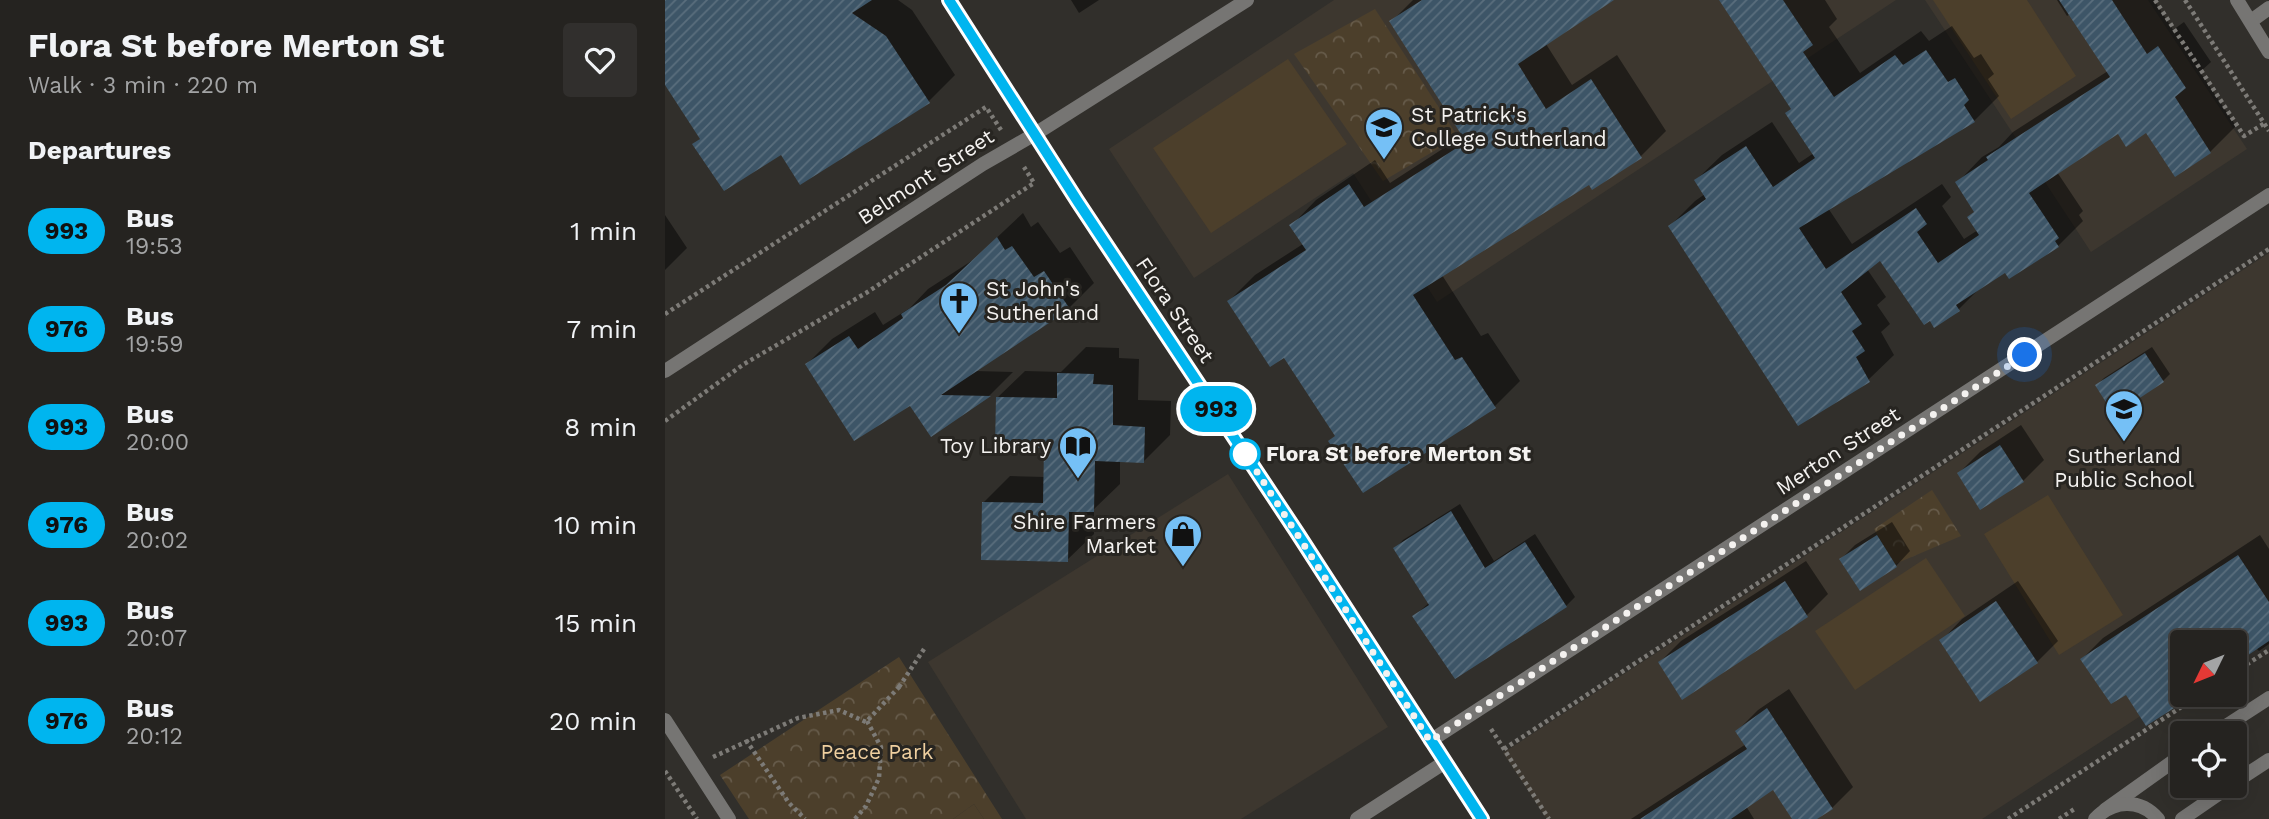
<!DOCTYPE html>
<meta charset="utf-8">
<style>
body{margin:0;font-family:"Work Sans",sans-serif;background:#312f2d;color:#f1f3f6;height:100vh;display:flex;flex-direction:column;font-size:26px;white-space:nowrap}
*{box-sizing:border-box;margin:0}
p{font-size:23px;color:#a3a4a5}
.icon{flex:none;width:38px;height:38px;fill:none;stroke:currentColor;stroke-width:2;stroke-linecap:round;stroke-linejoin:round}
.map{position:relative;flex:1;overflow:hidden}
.side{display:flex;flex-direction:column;background:#252320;width:665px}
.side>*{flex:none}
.badge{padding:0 14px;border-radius:23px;font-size:24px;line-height:46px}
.needle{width:46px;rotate:227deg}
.buttons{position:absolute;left:1505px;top:630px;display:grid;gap:14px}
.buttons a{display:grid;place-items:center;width:77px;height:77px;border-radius:7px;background:#252320;box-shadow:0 7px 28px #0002,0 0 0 2px #42403e;font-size:35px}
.you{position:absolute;width:35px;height:35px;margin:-18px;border:5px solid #fff;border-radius:50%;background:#1a73e8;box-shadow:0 0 0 10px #1a73e833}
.map>.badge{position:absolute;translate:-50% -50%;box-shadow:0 0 0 4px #fff}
h2{padding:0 28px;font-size:26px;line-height:63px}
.round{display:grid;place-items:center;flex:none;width:74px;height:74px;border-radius:7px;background:#312f2d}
.head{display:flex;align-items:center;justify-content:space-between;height:119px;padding:0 28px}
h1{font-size:33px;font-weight:700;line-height:52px}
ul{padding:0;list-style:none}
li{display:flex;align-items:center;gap:21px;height:98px;padding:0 28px}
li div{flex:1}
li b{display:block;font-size:26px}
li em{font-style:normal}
li .badge{min-width:77px;font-weight:700;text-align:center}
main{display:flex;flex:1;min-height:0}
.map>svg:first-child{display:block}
.built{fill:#3d372f}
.grass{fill:#4c3f2b}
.park{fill:url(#park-crowns)}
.shadow{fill:#0007}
.building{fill:url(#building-hatch)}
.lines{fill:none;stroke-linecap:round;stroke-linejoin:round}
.path{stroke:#7d7b77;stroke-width:4.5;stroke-dasharray:3.5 3.5;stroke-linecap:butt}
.service{stroke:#767573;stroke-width:14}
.minor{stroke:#767573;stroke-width:14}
.tertiary{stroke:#767573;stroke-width:14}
.line-casing{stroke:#fff;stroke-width:16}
.line{stroke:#00b5ef;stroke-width:10}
.walk{stroke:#f4f2f0;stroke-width:7;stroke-dasharray:0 12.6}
.stop-dot{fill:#fff;stroke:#00b5ef;stroke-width:3.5}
.labels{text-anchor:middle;stroke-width:6;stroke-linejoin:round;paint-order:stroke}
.poi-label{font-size:21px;fill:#f4f2f0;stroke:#272521;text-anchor:start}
.street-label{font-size:21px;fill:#f4f2f0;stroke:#272521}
.stop-label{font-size:21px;font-weight:bold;fill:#f4f2f0;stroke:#272521;text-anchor:start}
.park-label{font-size:21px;fill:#efcf9f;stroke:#272521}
</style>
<main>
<section class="side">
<div class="head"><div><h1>Flora St before Merton St</h1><p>Walk · 3 min · 220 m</p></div><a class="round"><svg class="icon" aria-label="heart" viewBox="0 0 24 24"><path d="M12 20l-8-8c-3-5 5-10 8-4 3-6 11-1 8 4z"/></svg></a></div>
<h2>Departures</h2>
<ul>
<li><span class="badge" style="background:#00b5ef;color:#111">993</span><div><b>Bus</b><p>19:53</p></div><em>1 min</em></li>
<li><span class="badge" style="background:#00b5ef;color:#111">976</span><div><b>Bus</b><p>19:59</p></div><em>7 min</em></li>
<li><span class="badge" style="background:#00b5ef;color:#111">993</span><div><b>Bus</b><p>20:00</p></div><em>8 min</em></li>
<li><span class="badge" style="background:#00b5ef;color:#111">976</span><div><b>Bus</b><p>20:02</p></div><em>10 min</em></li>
<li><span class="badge" style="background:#00b5ef;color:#111">993</span><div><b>Bus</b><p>20:07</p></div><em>15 min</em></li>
<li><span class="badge" style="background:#00b5ef;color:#111">976</span><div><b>Bus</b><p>20:12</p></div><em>20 min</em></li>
</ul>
</section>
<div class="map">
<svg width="1604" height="819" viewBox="0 0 1604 819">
<defs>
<pattern id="park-crowns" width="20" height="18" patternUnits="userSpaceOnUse" patternTransform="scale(1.75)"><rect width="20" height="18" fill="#4c3f2b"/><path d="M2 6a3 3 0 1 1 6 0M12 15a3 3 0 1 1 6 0" fill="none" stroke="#665b4a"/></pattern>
<pattern id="building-hatch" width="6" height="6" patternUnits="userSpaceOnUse" patternTransform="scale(1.75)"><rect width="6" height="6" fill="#3d5567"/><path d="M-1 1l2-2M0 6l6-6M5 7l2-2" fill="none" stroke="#5a6e7d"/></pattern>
</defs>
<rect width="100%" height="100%" fill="#312f2b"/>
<g class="built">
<path d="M 669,0 L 1231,0 L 772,302 L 688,173 L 529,278 L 444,149 Z"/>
<path d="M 1260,0 L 1483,0 L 1582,149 L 1426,252 Z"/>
<path d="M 1604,253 L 1604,632 L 1570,655 L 1570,642 L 1517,642 L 1517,689 L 1317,819 L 882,819 L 838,753 Z"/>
<path d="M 563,474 L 723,727 L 576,819 L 361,819 L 263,662 Z"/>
</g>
<g class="grass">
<path d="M 1268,0 L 1362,0 L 1411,76 L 1346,119 Z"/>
<path d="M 623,59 L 682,144 L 546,233 L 488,148 Z"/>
<path d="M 1383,495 L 1458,615 L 1394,655 L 1319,534 Z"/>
<path d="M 1261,558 L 1300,616 L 1190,690 L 1150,631 Z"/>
<path d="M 309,804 L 319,819 L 288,819 Z"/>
</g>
<g class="park">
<path d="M 710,9 L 793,137 L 718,181 L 629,54 Z"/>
<path d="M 1267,490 L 1296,536 L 1230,564 L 1209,529 Z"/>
<path d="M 234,657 L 337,819 L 319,819 L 309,804 L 288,819 L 84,819 L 55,775 Z"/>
</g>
<g class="shadow">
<path d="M 0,0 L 233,0 L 247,10 L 290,75 L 264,101 L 135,183 L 116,153 L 30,144 L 37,137 L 0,81 Z"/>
<path d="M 406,0 L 434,0 L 414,13 Z"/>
<path d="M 748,0 L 947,0 L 881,44 L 907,85 L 952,55 L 1001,131 L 975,157 L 925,183 L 777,275 L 816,336 L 823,333 L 855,381 L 830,406 L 698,490 L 671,435 L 620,355 L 564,301 L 590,275 L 638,244 L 626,226 L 651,200 L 710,160 L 725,183 L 799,135 L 726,22 Z"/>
<path d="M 1056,0 L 1160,0 L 1172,19 L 1164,27 L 1195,73 L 1256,31 L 1264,41 L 1287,26 L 1309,58 L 1316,54 L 1329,74 L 1323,79 L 1334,96 L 1309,121 L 1163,208 L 1187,244 L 1277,184 L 1286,197 L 1277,206 L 1299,239 L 1313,230 L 1310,211 L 1292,183 L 1317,157 L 1334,147 L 1348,132 L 1443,71 L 1405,14 L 1402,16 L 1392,0 L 1489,0 L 1508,30 L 1519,22 L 1546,62 L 1535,72 L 1571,126 L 1545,152 L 1510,175 L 1481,131 L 1453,131 L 1392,172 L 1418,211 L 1414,215 L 1418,221 L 1393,246 L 1340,271 L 1318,285 L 1294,309 L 1270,326 L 1215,259 L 1202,269 L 1221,297 L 1212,305 L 1225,324 L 1216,332 L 1229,355 L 1203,380 L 1005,226 L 1030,201 L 1040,194 L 1031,180 L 1057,155 L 1107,122 L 1134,163 L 1149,153 L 1128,108 Z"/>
<path d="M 358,213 L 366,227 L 373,222 L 395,253 L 405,247 L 429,283 L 404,308 L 310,371 L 348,372 L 325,395 L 267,435 L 246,403 L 142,364 L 167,339 L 210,312 L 218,325 L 245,308 L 263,289 L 308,260 Z"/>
<path d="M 0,215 L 22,248 L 0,270 Z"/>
<path d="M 421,347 L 454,348 L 454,358 L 474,359 L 473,400 L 506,401 L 505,435 L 479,461 L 455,460 L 455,484 L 429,509 L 429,534 L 402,560 L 319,502 L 345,476 L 380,477 L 381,446 L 333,397 L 360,371 L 396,372 Z"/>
<path d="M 1487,347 L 1505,374 L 1498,381 L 1432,385 L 1439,378 Z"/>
<path d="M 1356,425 L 1379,460 L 1358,481 L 1294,473 L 1315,452 Z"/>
<path d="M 795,504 L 829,561 L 870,534 L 910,597 L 901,606 L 749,616 L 764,603 L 730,549 L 738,540 Z"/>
<path d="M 1227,522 L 1245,551 L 1231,566 L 1176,559 L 1190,545 Z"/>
<path d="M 1595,535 L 1604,549 L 1604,644 L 1594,651 L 1591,648 L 1570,662 L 1570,642 L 1517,642 L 1517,695 L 1527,695 L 1481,723 L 1461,692 L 1417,659 L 1438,638 Z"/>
<path d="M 1141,561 L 1163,594 L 1142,615 L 1017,697 L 995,662 L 1016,641 Z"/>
<path d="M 1353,581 L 1393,641 L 1372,662 L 1277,640 L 1297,619 Z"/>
<path d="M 1124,689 L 1188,787 L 1167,808 L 1149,819 L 1129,819 L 1108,788 L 1081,806 L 1089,819 L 966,819 L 1081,744 L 1072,731 L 1093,710 Z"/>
</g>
<g class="building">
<path d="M 0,0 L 207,0 L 187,13 L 221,36 L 265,103 L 135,185 L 116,155 L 59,191 L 27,144 L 35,139 L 0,85 Z"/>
<path d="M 757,0 L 949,0 L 853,64 L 881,109 L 926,79 L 977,158 L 927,190 L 924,185 L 748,295 L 790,360 L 797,357 L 831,408 L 698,493 L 663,441 L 670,436 L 619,358 L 605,367 L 562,301 L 641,250 L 624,225 L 684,184 L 699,207 L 801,142 L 724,21 Z"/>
<path d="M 1054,0 L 1118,0 L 1148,45 L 1138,52 L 1169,97 L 1230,55 L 1238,65 L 1261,50 L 1283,82 L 1290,78 L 1304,100 L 1299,105 L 1310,122 L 1134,228 L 1161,269 L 1251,208 L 1262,224 L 1252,232 L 1273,263 L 1314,235 L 1302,217 L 1309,212 L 1290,182 L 1323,160 L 1321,157 L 1445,77 L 1394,0 L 1447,0 L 1482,54 L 1493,46 L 1521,88 L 1510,97 L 1546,153 L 1510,177 L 1481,133 L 1461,147 L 1453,134 L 1364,193 L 1394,238 L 1390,241 L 1394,247 L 1344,279 L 1340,273 L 1291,305 L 1295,311 L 1269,328 L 1265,321 L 1259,325 L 1215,261 L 1176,292 L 1197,324 L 1187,331 L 1200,351 L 1191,357 L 1205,382 L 1133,426 L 1003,226 L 1041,199 L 1029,180 L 1081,146 L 1108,187 L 1150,158 L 1120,113 L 1126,109 Z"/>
<path d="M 332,237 L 340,250 L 347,246 L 369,277 L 379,271 L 405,309 L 276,395 L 326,396 L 266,437 L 245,406 L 189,441 L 140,364 L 184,336 L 193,349 L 238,318 L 236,314 L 281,285 Z"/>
<path d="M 1480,353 L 1499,382 L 1449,415 L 1430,385 Z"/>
<path d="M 392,373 L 429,374 L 428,384 L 448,385 L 448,425 L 480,427 L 479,463 L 430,461 L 429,512 L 404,512 L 403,562 L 316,560 L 317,502 L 378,503 L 379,448 L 330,446 L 331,397 L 392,398 Z"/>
<path d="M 1335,445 L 1359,482 L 1315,510 L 1292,473 Z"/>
<path d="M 786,511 L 820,568 L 860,542 L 902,607 L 790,679 L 747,616 L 764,605 L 728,548 Z"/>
<path d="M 1212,535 L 1232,567 L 1195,591 L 1174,559 Z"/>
<path d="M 1573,555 L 1604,602 L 1604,641 L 1570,664 L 1570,642 L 1517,642 L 1517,703 L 1481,726 L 1461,695 L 1446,704 L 1415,659 Z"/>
<path d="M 1120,581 L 1143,617 L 1017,700 L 993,662 Z"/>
<path d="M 1331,601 L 1373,663 L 1315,702 L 1274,640 Z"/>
<path d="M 1102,708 L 1168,809 L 1152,819 L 1127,819 L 1108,790 L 1066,819 L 975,819 L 1082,749 L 1070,731 Z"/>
</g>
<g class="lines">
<g class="path">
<path d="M 1490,0 L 1579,136 L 1600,123"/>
<path d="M 1520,0 L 1604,131"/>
<path d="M 0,314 L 321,107 L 336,130"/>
<path d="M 0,421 L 79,364 L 201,293 L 369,183 L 359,167"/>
<path d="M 1570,672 L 1604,650"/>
<path d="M 234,687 L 261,646"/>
<path d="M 826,729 L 884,819"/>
<path d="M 81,740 L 124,803 L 140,819"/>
<path d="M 839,749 L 1604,249"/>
<path d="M 48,757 L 133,718 L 174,710 L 201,722 L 236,685"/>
<path d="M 0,771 L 32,819"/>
<path d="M 190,819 L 201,806 L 214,778 L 216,747 L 202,721"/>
<path d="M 1343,819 L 1535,695"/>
<path d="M 1394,819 L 1411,808"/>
</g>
<g class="service">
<path d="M 1586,21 L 1604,8"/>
<path d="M 692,819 L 780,762"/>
</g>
<g class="minor">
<path d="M 284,0 L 413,202 L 633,534 L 817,819"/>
<path d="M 0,371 L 318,164 L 370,134 L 582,0"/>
<path d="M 0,720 L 64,819"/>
<path d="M 1550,733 L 1604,698"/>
<path d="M 765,741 L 1604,195"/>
<path d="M 1570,782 L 1604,760"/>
<path d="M 1440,810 L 1517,755"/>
<path d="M 1430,819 C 1448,800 1475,798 1493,819"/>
<path d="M 1517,819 L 1565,786"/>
</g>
<path class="tertiary" d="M 1572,0 L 1604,52"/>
</g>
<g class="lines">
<defs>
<path id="line" d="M 284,0 L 413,202 L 633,534 L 817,819"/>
</defs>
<use href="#line" class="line-casing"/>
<use href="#line" class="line"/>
<path class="walk" d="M 580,454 L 576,447 L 765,741 L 1360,355"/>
</g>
<defs>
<symbol id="school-pin" viewBox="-11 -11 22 30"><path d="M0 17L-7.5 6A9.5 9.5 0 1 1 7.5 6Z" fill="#75c0f6" stroke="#272521"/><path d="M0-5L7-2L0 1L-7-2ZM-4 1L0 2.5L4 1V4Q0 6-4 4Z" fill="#111"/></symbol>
<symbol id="church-pin" viewBox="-11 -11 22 30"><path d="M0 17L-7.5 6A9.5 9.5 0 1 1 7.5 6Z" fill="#75c0f6" stroke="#272521"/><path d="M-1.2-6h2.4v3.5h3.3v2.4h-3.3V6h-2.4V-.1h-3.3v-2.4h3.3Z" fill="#111"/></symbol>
<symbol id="library-pin" viewBox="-11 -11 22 30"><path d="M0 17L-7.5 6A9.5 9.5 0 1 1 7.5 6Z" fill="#75c0f6" stroke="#272521"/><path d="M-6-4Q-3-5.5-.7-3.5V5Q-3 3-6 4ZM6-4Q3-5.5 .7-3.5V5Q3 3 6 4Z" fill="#111"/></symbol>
<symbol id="shop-pin" viewBox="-11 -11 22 30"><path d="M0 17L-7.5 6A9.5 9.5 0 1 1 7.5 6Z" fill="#75c0f6" stroke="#272521"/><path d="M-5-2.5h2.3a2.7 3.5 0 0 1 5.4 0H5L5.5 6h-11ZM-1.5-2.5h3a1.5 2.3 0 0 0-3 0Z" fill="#111"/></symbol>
</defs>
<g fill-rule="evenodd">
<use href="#school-pin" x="697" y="105" width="44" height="60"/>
<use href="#church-pin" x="272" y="279" width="44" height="60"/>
<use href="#school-pin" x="1437" y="387" width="44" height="60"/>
<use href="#library-pin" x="391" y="424" width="44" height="60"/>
<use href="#shop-pin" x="496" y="512" width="44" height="60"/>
</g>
<circle class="stop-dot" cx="580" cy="454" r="14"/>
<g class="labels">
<g class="poi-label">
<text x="746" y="122">St Patrick's<tspan x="746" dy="24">College Sutherland</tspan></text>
<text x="321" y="296">St John's<tspan x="321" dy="24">Sutherland</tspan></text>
<text x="386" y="453" text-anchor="end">Toy Library</text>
<text x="1459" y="463" text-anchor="middle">Sutherland<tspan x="1459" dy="24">Public School</tspan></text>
<text x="491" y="529" text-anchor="end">Shire Farmers<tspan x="491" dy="24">Market</tspan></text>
</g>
<g class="street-label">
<text transform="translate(261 177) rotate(-33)" y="7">Belmont Street</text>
<text transform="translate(510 310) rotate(56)" y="7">Flora Street</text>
<text transform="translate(1173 451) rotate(-33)" y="7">Merton Street</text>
</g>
<g class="stop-label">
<text x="601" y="461">Flora St before Merton St</text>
</g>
<g class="park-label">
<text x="212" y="759">Peace Park</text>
</g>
</g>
</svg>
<div class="buttons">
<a><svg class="needle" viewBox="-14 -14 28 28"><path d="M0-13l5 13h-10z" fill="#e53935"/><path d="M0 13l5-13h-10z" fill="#a3a4a5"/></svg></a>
<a><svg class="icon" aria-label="locate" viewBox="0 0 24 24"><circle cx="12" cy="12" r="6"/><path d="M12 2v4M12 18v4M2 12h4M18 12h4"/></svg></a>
</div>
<div class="you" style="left:1360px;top:355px"></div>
<b class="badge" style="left:551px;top:409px;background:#00b5ef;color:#111">993</b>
</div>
</main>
